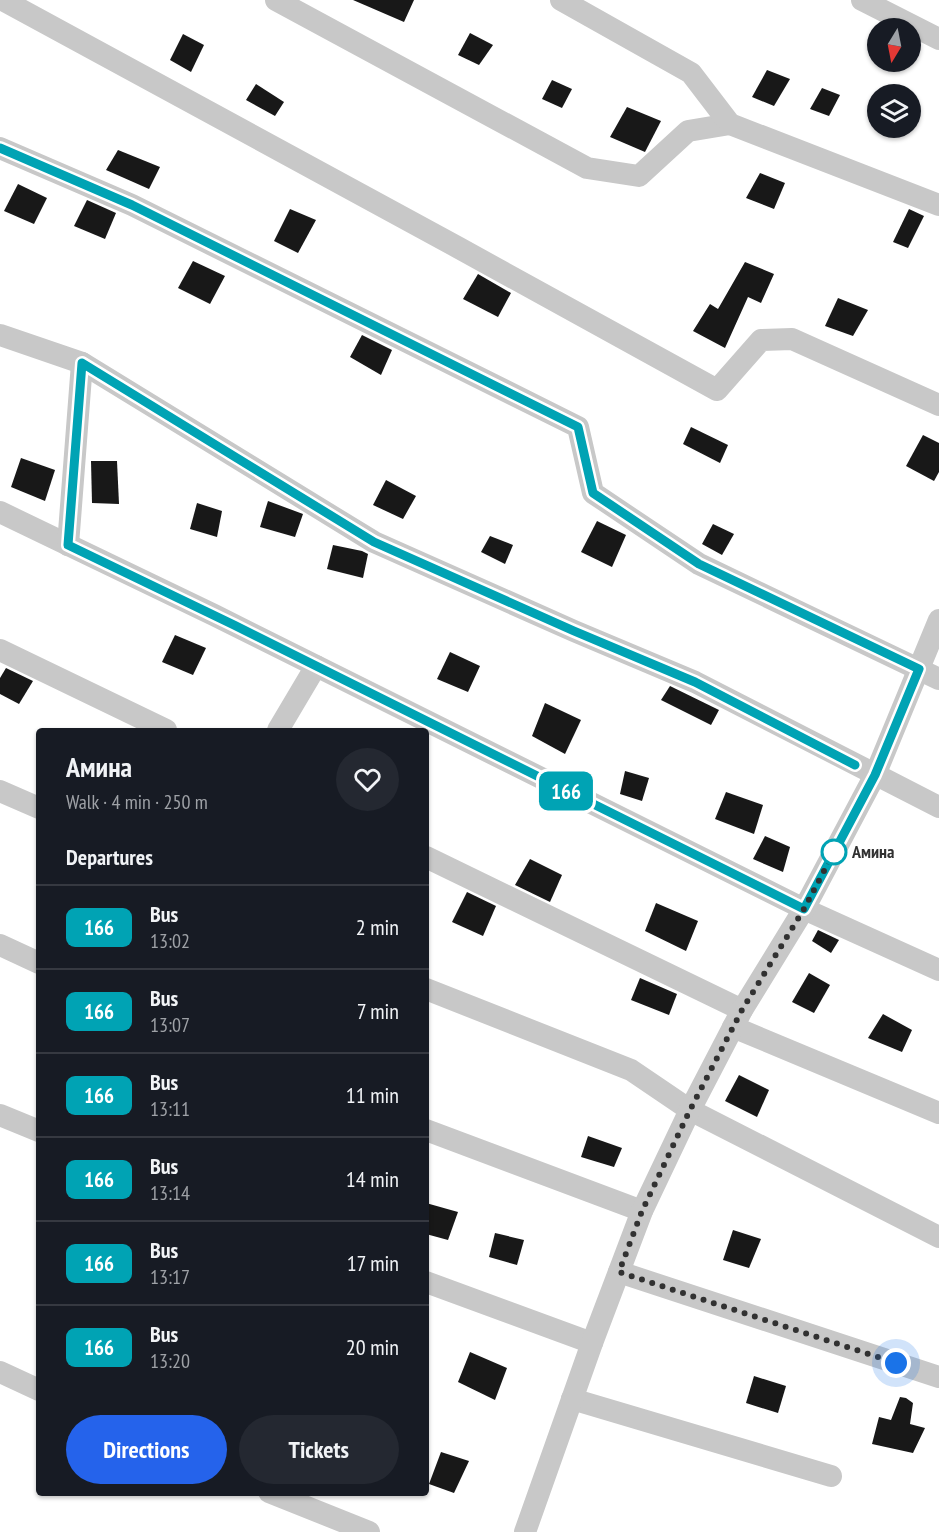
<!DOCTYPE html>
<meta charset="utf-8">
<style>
body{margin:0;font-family:"PT Sans Narrow",sans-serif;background:#242831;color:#f1f3f6;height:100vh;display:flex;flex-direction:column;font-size:22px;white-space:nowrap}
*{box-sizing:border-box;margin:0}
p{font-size:20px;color:#9ea1a6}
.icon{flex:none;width:33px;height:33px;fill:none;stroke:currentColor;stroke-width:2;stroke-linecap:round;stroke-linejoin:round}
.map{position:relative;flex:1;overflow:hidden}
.drawer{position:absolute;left:36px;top:728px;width:393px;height:768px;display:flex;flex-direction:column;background:#171b24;border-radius:6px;box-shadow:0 2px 4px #0004}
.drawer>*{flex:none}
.badge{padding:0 12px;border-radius:9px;font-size:21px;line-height:39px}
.needle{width:39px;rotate:190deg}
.tools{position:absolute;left:867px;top:18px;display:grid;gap:12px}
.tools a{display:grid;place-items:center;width:54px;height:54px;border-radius:50%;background:#171b24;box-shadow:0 2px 4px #0004;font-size:30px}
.you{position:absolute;width:30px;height:30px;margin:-15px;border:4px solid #fff;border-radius:50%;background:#1a73e8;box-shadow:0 0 0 9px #1a73e833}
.map>.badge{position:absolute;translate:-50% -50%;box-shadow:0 0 0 3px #fff}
h2{padding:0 30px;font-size:22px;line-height:54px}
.round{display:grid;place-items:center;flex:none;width:63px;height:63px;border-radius:32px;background:#242831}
.overview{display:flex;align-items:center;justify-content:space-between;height:102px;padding:0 30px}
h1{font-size:28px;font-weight:600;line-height:45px}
.primary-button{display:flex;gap:12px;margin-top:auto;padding:12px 30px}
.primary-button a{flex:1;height:69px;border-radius:36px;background:#2563eb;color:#fff;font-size:24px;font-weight:600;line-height:69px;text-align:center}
.primary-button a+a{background:#242831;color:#f1f3f6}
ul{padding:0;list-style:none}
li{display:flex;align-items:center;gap:18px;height:84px;padding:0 30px;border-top:2px solid #363941}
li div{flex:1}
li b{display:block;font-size:22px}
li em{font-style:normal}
li .badge{min-width:66px;font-weight:700;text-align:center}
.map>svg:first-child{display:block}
.building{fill:#181818}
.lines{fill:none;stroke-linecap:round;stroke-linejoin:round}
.street{stroke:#c8c8c8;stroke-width:22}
.line-casing{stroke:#fff;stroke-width:14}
.line{stroke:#00a3b4;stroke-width:9}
.walk{stroke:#313131;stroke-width:6;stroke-dasharray:0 10.8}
.stop-dot{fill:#fff;stroke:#00a3b4;stroke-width:3}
.labels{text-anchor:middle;stroke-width:6;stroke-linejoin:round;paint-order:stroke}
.stop-label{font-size:18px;font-weight:bold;fill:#313131;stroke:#fff;text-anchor:start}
</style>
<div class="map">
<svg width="939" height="1532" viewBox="0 0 939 1532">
<rect width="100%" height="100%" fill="#fff"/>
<g class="building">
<path d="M 353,0 L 414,0 L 404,22 Z"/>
<path d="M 470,33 L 493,45 L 479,65 L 458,55 Z"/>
<path d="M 183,34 L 204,45 L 191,72 L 170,60 Z"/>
<path d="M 767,70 L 790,79 L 774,106 L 752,97 Z"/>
<path d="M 552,80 L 572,89 L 562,108 L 542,99 Z"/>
<path d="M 256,84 L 284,102 L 275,116 L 246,100 Z"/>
<path d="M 822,88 L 840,95 L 829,116 L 810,109 Z"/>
<path d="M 627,107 L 661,121 L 645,152 L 610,137 Z"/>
<path d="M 118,150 L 160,167 L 149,189 L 106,170 Z"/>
<path d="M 760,173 L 785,183 L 774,209 L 746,198 Z"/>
<path d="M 18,184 L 47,198 L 34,224 L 4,211 Z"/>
<path d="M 87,200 L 116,213 L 105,239 L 74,226 Z"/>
<path d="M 290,209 L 316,220 L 298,253 L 274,241 Z"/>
<path d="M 909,209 L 924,216 L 908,248 L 893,242 Z"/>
<path d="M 193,261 L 225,276 L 210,304 L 178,288 Z"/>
<path d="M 745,262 L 774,274 L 761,303 L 748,297 L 725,348 L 693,331 L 710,304 L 718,309 Z"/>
<path d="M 478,274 L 511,293 L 498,317 L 463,299 Z"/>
<path d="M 838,298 L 868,310 L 853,336 L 825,326 Z"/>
<path d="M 362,335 L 392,350 L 381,375 L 350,357 Z"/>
<path d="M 691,427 L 728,445 L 720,463 L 683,444 Z"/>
<path d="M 923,435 L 939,443 L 939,472 L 934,481 L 906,466 Z"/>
<path d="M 21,458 L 55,470 L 45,501 L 11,487 Z"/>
<path d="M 91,461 L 117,461 L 119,504 L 92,503 Z"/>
<path d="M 386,480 L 416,496 L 403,519 L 373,505 Z"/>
<path d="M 268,501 L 303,514 L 295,537 L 260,527 Z"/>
<path d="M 197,503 L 222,511 L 217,537 L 190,529 Z"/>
<path d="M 597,521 L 626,535 L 612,567 L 581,552 Z"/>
<path d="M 713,524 L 734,534 L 722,555 L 702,544 Z"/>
<path d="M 490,536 L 513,545 L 505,564 L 481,552 Z"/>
<path d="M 333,545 L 362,551 L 368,554 L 363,578 L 327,569 Z"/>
<path d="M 175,635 L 206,648 L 193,675 L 162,662 Z"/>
<path d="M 450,652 L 480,666 L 468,692 L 437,679 Z"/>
<path d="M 6,668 L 33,681 L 19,704 L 0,694 L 0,678 Z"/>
<path d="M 670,686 L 719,710 L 711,725 L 661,700 Z"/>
<path d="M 545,703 L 581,720 L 565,754 L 532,736 Z"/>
<path d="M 625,771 L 649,778 L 642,801 L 620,794 Z"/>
<path d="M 726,792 L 763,805 L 754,834 L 715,819 Z"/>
<path d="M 765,836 L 790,847 L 783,872 L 753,859 Z"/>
<path d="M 530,859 L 562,875 L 550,902 L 515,885 Z"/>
<path d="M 467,892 L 496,906 L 483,936 L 452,922 Z"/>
<path d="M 656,903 L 698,921 L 686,951 L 645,931 Z"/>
<path d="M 818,930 L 839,940 L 831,953 L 812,941 Z"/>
<path d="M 809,973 L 830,985 L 814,1013 L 792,1002 Z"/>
<path d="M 640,978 L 677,994 L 669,1015 L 631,1000 Z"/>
<path d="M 883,1014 L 912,1030 L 902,1052 L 868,1038 Z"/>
<path d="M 739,1075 L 769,1090 L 757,1117 L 725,1101 Z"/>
<path d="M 588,1136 L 622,1148 L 614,1167 L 581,1157 Z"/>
<path d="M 426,1203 L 458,1212 L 448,1240 L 426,1234 Z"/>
<path d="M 733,1230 L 761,1239 L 749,1268 L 723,1260 Z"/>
<path d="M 495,1233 L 524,1240 L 517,1265 L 489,1257 Z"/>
<path d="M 470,1352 L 507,1368 L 495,1400 L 458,1382 Z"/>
<path d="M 754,1376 L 786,1386 L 778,1413 L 746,1403 Z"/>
<path d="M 900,1397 L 906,1398 L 913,1403 L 910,1424 L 925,1428 L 913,1453 L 872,1444 L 879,1417 L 891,1420 Z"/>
<path d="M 441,1452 L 469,1461 L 454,1493 L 429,1484 Z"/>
</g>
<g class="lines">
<g class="street">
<path d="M 3,0 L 459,248 L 717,390 L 761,340 L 792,339 L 939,405"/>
<path d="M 276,0 L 587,168 L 639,176 L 688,131 L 730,124"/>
<path d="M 561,0 L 691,73 L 730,124 L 939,205"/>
<path d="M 862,0 L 939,39"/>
<path d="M 0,148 L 132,205 L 578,427 L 593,493 L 699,564 L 939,679"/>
<path d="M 0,335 L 82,363 L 374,542 L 574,631 L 695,682 L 939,807"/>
<path d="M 0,512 L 214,615 L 804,909 L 939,970"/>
<path d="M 68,545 L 82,363"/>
<path d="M 0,650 L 166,730"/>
<path d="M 278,730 L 316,666"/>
<path d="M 0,791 L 39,808"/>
<path d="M 426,857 L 742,1010"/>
<path d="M 0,945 L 39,963"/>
<path d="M 426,989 L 631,1070 L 690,1110 L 939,1237"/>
<path d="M 733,1027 L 939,1113"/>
<path d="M 0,1115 L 39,1131"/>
<path d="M 426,1130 L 642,1211"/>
<path d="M 619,1272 L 939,1377"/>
<path d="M 426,1282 L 592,1343"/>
<path d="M 0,1372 L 39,1390"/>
<path d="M 572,1399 L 831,1476"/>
<path d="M 269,1492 L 369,1532"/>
<path d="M 525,1532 L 592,1343 L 642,1211 L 690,1110 L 742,1010 L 804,909 L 875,775 L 939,620"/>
</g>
</g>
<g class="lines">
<defs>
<path id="line" d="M 0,148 L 132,205 L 578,427 L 593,493 L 699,564 L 919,669 L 875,775 L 804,909 L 234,625 L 68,545 L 82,363 L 374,542 L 574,631 L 695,682 L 855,765"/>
</defs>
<use href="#line" class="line-casing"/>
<use href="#line" class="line"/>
<path class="walk" d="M 834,852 L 804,909 L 742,1010 L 690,1110 L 642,1211 L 619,1272 L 896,1363"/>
</g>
<circle class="stop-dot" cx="834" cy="852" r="12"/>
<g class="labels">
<g class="stop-label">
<text x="852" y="858">Амина</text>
</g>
</g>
</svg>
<div class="tools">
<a><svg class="needle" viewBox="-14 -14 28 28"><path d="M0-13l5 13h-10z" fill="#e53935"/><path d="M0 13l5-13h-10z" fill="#9ea1a6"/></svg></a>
<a><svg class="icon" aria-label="layers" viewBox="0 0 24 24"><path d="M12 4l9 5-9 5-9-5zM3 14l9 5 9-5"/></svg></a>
</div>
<div class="you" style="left:896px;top:1363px"></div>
<b class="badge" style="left:566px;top:791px;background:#00a3b4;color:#fff">166</b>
<section class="drawer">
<div class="overview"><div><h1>Амина</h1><p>Walk · 4 min · 250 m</p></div><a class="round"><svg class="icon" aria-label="heart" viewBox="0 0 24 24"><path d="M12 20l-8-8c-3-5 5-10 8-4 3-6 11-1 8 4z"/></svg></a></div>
<h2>Departures</h2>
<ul>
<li><span class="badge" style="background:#00a3b4;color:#fff">166</span><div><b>Bus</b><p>13:02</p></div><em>2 min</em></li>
<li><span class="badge" style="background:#00a3b4;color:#fff">166</span><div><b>Bus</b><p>13:07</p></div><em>7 min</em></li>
<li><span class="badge" style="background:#00a3b4;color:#fff">166</span><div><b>Bus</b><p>13:11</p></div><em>11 min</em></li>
<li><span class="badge" style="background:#00a3b4;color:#fff">166</span><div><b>Bus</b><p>13:14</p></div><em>14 min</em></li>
<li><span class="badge" style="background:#00a3b4;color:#fff">166</span><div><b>Bus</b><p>13:17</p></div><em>17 min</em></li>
<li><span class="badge" style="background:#00a3b4;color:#fff">166</span><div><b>Bus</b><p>13:20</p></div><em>20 min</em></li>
</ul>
<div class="primary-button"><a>Directions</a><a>Tickets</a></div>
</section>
</div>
